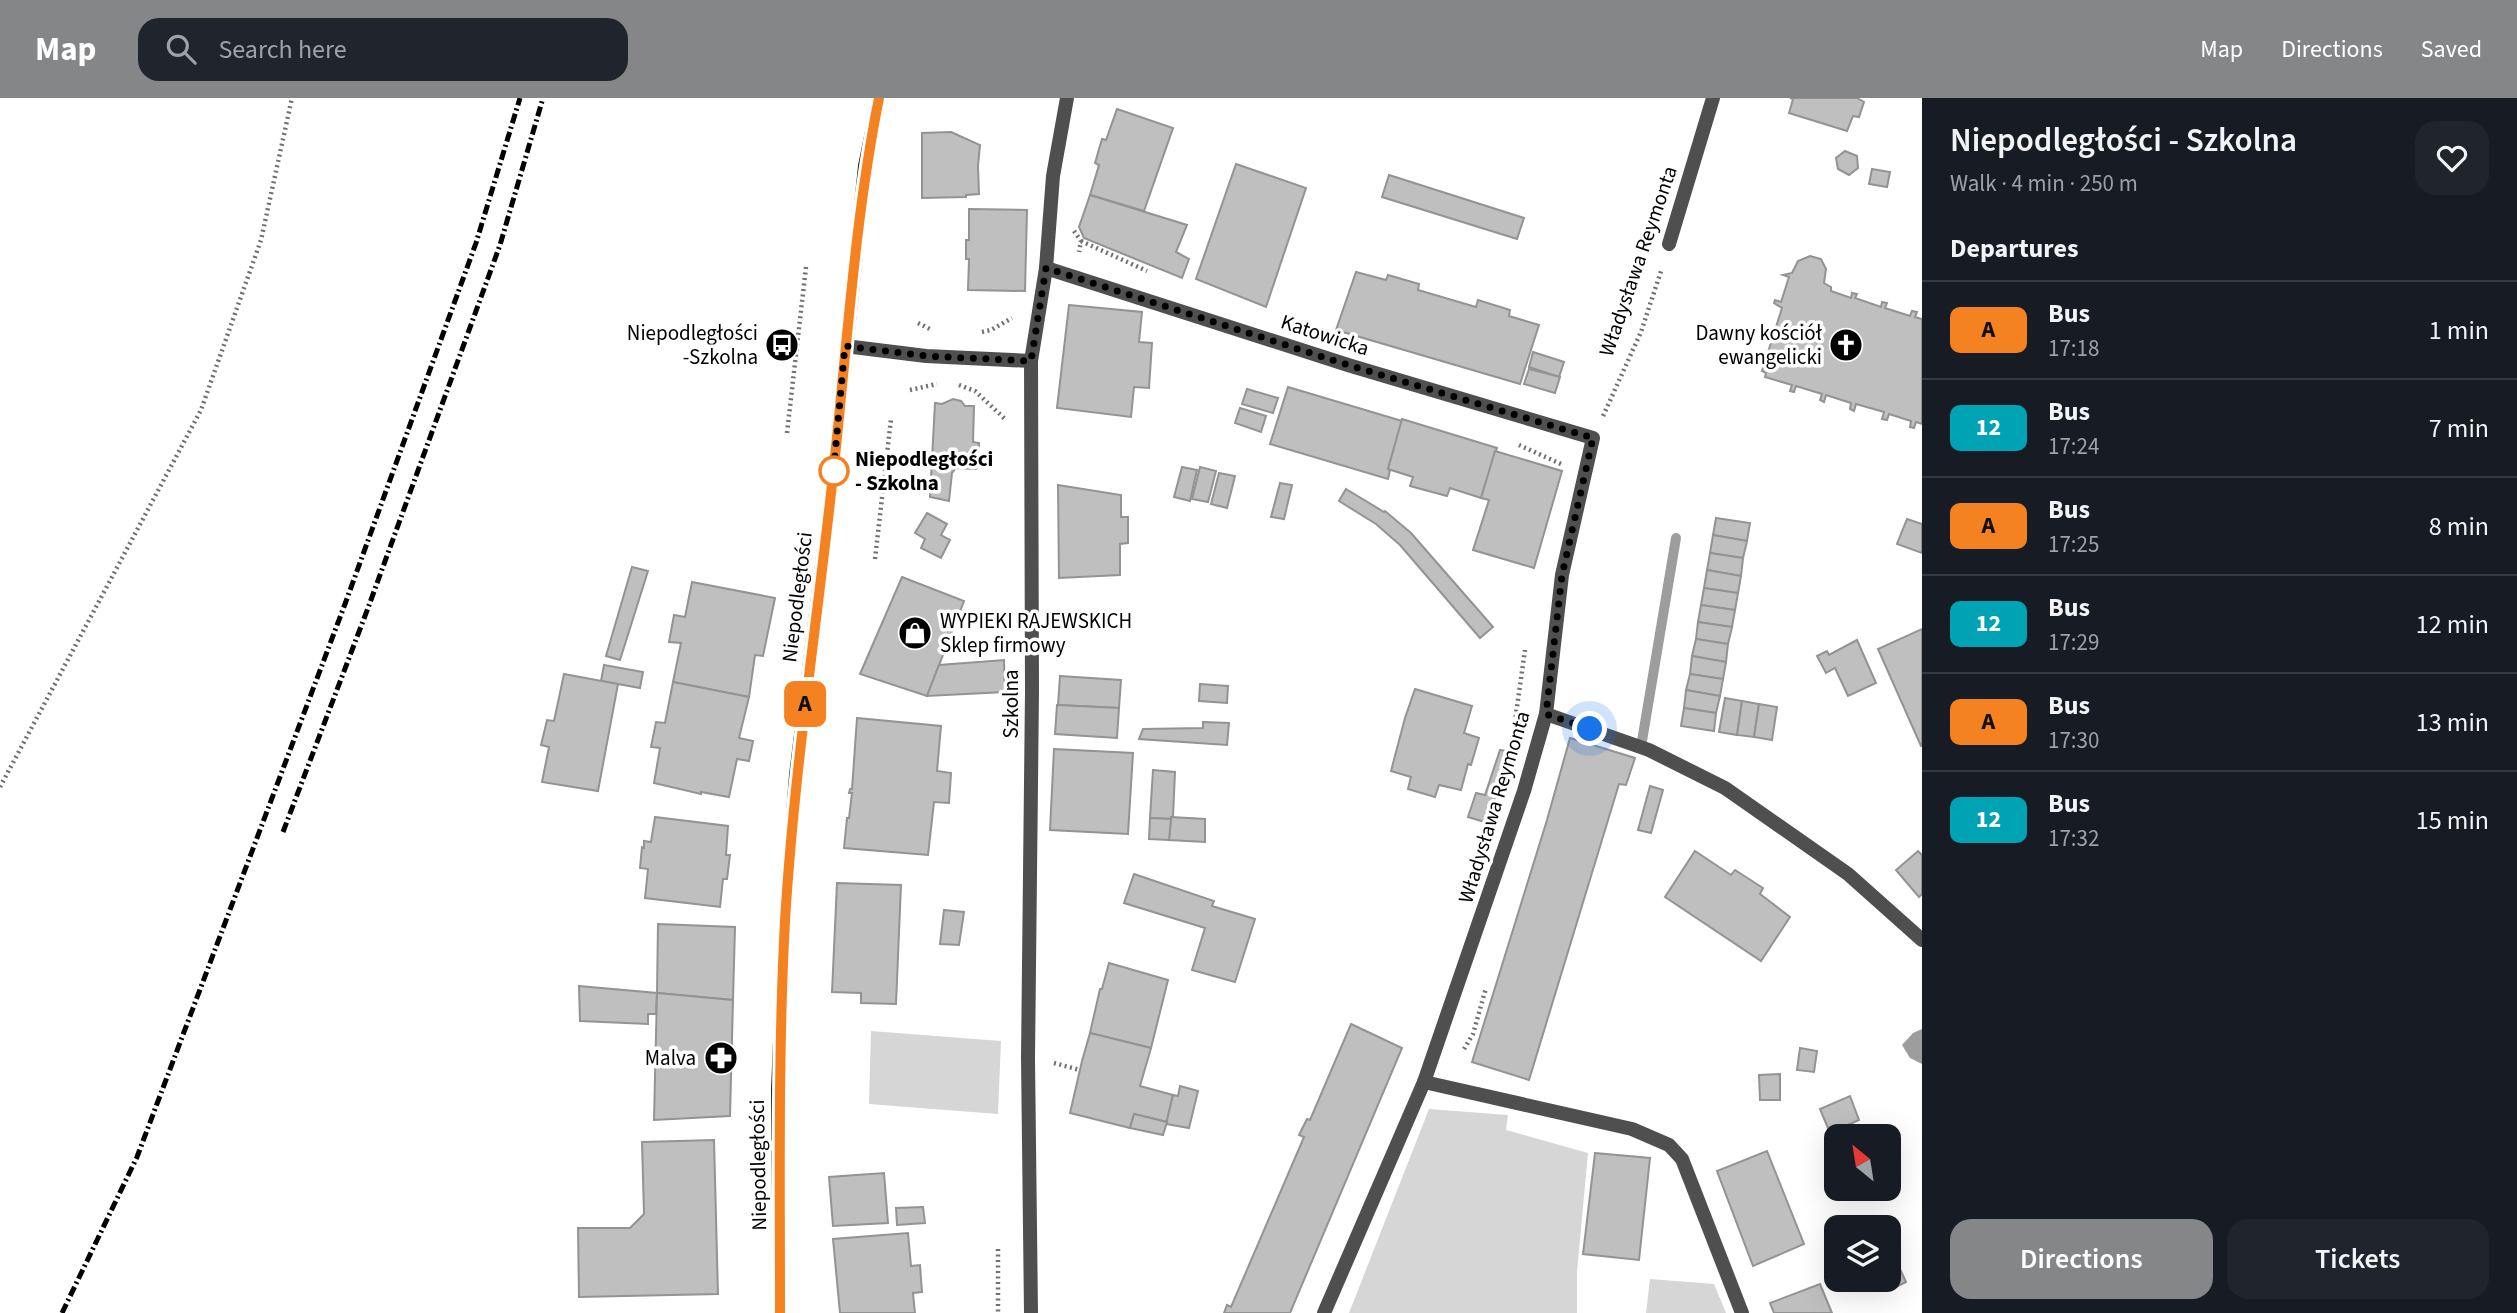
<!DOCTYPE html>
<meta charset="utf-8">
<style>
body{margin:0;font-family:"Source Sans 3",sans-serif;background:#20242c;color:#f1f3f6;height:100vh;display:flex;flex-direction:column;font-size:26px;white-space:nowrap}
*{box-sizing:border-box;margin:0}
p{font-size:23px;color:#9ea1a6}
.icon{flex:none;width:38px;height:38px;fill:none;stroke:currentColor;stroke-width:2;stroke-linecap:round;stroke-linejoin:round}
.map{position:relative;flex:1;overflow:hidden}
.sheet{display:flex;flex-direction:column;background:#171b24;width:595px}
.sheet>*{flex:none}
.badge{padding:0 14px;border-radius:10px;font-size:24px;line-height:46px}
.needle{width:46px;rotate:330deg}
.tools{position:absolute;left:1824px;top:1026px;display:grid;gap:14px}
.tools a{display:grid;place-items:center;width:77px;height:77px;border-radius:14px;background:#171b24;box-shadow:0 7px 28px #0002;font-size:35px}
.you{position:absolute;width:35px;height:35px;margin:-18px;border:5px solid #fff;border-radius:50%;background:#1a73e8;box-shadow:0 0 0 10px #1a73e833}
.map>.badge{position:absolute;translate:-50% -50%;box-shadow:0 0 0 4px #fff}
h2{padding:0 28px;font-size:26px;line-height:63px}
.round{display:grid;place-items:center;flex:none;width:74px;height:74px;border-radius:21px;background:#20242c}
.head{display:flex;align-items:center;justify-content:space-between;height:119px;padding:0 28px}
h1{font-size:33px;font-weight:600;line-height:52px}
.button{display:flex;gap:14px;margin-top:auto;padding:14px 28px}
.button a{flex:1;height:80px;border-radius:21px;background:#858687;color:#fff;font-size:28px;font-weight:600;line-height:80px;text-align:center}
.button a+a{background:#20242c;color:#f1f3f6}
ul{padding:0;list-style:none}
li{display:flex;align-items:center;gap:21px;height:98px;padding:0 28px;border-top:2px solid #363941}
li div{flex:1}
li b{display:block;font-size:26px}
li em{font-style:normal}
li .badge{min-width:77px;font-weight:700;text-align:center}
header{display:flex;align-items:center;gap:42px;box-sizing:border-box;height:98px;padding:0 35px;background:#858687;color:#fff}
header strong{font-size:33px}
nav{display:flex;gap:38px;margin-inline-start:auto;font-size:24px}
.search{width:490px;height:63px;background:#20242c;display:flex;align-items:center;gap:18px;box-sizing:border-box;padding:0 24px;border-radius:21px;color:#9ea1a6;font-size:26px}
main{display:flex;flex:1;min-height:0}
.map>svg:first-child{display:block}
.green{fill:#d6d6d6}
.water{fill:#9d9d9d}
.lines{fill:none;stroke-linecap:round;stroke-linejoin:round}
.stream{stroke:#9d9d9d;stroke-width:10}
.building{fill:#bfbfbf;stroke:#939393;stroke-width:2}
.path{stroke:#717171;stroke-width:4.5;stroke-dasharray:2 3.5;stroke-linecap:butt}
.minor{stroke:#4f4f4f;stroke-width:14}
.secondary{stroke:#1c1c1c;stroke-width:14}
.rail{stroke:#000;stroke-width:5;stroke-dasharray:10 3.5 2 3.5;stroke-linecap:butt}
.line-casing{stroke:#fff;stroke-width:16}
.line{stroke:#f58220;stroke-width:10}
.walk{stroke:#000;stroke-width:7;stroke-dasharray:0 12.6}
.stop-dot{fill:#fff;stroke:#f58220;stroke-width:3.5}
.labels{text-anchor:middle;stroke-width:7;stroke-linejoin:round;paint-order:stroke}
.street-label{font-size:21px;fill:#000;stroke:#fff}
.poi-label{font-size:21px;fill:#000;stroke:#fff;text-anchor:end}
.stop-label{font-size:21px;font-weight:bold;fill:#000;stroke:#fff;text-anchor:start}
</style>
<header>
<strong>Map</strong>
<div class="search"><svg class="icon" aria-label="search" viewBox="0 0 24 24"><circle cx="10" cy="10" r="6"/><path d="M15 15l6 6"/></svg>Search here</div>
<nav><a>Map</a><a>Directions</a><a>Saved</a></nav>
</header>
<main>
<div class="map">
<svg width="1922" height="1215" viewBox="0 0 1922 1215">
<rect width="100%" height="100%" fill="#fff"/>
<g class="green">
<path d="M 871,933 L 1001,943 L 998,1016 L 869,1006 Z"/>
<path d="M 1429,1011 L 1508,1017 L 1506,1032 L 1588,1055 L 1577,1174 L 1577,1215 L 1349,1215 Z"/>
<path d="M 1650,1181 L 1714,1186 L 1726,1215 L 1646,1215 Z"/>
</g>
<path class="water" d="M 1922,931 L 1922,966 L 1910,960 L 1902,947 L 1913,935 Z"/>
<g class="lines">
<path class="stream" d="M 1641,649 L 1676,440"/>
</g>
<g class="building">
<path d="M 1790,0 L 1857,0 L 1864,4 L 1859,19 L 1853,18 L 1847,33 L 1789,15 L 1793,1 Z"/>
<path d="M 1117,11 L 1173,30 L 1144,113 L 1090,97 L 1099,67 L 1095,65 L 1102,41 L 1106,42 Z"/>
<path d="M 951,34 L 980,47 L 978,68 L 979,96 L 966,97 L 966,99 L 922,100 L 922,35 Z"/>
<path d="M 1845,53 L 1857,58 L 1858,70 L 1849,77 L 1838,71 L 1836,60 Z"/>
<path d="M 1236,66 L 1306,90 L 1266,209 L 1196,181 Z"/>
<path d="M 1872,71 L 1890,74 L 1887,89 L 1869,86 Z"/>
<path d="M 1389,77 L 1524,120 L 1517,141 L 1382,99 Z"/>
<path d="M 1090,97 L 1187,127 L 1176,154 L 1189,161 L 1182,180 L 1084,140 L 1079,129 Z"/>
<path d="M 969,111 L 1027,112 L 1025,193 L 968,192 L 969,161 L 966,161 L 966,142 L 969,142 Z"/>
<path d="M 1810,158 L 1821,161 L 1826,171 L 1824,185 L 1831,189 L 1831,193 L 1851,200 L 1852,195 L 1857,196 L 1855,200 L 1881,209 L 1882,204 L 1887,205 L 1885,210 L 1910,218 L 1912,213 L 1917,214 L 1915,219 L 1922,221 L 1922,326 L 1916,324 L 1914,330 L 1910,329 L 1911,323 L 1889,316 L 1887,322 L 1882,321 L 1884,314 L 1856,306 L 1854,313 L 1850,311 L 1851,305 L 1826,297 L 1824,304 L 1820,302 L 1822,296 L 1796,288 L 1794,294 L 1790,293 L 1792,287 L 1765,279 L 1766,275 L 1762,273 L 1782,210 L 1774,205 L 1775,202 L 1781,204 L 1789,179 L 1783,177 L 1792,175 L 1798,163 Z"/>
<path d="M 1356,174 L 1386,182 L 1388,177 L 1419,186 L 1418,192 L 1476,209 L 1478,202 L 1510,212 L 1509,218 L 1539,227 L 1520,286 L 1336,232 Z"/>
<path d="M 1069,207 L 1142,214 L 1139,244 L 1152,245 L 1149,290 L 1134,289 L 1131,319 L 1057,310 Z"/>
<path d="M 1533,254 L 1564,264 L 1559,279 L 1529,269 Z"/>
<path d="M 1529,271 L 1560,279 L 1555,295 L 1524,286 Z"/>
<path d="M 1288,289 L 1402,323 L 1388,371 L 1390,372 L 1388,381 L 1270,346 Z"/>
<path d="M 1247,291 L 1278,300 L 1273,315 L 1242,306 Z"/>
<path d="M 953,301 L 961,303 L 965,308 L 974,308 L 973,344 L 979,345 L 978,369 L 976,371 L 956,370 L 952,375 L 949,403 L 930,399 L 935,305 L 942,306 Z"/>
<path d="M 1240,310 L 1266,318 L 1261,334 L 1235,325 Z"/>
<path d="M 1402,321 L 1497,350 L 1481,400 L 1450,390 L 1447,398 L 1410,388 L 1413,379 L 1388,371 Z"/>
<path d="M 1495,353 L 1562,373 L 1534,470 L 1473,452 L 1489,402 L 1481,400 Z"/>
<path d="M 1182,369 L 1197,372 L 1190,403 L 1174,399 Z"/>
<path d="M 1200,369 L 1216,373 L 1208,404 L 1192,401 Z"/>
<path d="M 1219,375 L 1235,378 L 1227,410 L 1211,406 Z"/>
<path d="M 1280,385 L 1292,387 L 1284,421 L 1271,419 Z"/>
<path d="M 1058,387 L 1121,397 L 1121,419 L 1128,419 L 1128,445 L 1120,446 L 1120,477 L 1059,480 Z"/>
<path d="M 1346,391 L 1384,414 L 1385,413 L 1411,435 L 1493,529 L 1480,540 L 1400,447 L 1376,426 L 1339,403 Z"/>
<path d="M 927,415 L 947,426 L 941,437 L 950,442 L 941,460 L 921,450 L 925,441 L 915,435 Z"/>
<path d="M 1716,420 L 1750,425 L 1747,443 L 1713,437 Z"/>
<path d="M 1907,421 L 1922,426 L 1922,455 L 1897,446 Z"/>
<path d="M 1713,437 L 1747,443 L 1743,460 L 1710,455 Z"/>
<path d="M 1710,455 L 1743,460 L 1741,478 L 1707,472 Z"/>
<path d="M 632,469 L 648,473 L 620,562 L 606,558 Z"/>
<path d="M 1707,472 L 1741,478 L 1738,495 L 1704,490 Z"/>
<path d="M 902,479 L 964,503 L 927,598 L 860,576 Z"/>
<path d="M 692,484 L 775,500 L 763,558 L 755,557 L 749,599 L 673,584 L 681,545 L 669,544 L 674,517 L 685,519 Z"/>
<path d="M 1704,490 L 1738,495 L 1735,512 L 1701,507 Z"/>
<path d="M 1701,507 L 1735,512 L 1732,529 L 1698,524 Z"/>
<path d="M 1698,524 L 1732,529 L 1728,546 L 1696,541 Z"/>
<path d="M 1922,531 L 1922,648 L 1921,648 L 1878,551 Z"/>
<path d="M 1696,541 L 1728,546 L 1726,564 L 1692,558 Z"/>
<path d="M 1857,542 L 1876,585 L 1848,598 L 1835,570 L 1826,575 L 1817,558 L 1827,553 L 1829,557 Z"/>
<path d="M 1692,558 L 1726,564 L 1723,581 L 1690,576 Z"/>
<path d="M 1004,562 L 1005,594 L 927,598 L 939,567 Z"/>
<path d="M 604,567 L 643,574 L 640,590 L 601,583 Z"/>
<path d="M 564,576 L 618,586 L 598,693 L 542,684 L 549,649 L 541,647 L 547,622 L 554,623 Z"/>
<path d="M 1690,576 L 1723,581 L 1720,598 L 1686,592 Z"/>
<path d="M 1060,578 L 1121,582 L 1119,610 L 1058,607 Z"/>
<path d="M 673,584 L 749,599 L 739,640 L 753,643 L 749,663 L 737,661 L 729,699 L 701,694 L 701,696 L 654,685 L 660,650 L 651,649 L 656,624 L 665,625 Z"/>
<path d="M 1200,586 L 1228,588 L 1227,605 L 1199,603 Z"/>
<path d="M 1415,591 L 1472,608 L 1464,635 L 1479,640 L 1471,667 L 1468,666 L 1461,692 L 1439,687 L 1435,699 L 1408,691 L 1411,679 L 1391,673 L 1405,620 Z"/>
<path d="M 1686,592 L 1720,598 L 1716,615 L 1684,610 Z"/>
<path d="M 1725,600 L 1742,603 L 1737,637 L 1719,634 Z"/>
<path d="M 1742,603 L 1759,606 L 1754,639 L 1737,637 Z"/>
<path d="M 1759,606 L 1777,609 L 1772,642 L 1754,639 Z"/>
<path d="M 1057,607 L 1119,610 L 1117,640 L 1055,636 Z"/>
<path d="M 1684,610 L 1716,615 L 1714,633 L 1681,628 Z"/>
<path d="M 857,620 L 941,628 L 937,673 L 951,675 L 949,705 L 934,704 L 928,757 L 844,750 L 847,720 L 849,720 L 852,695 L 849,695 L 850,691 L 852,691 Z"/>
<path d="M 1203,624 L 1229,625 L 1227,647 L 1139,641 L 1143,631 L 1203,630 Z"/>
<path d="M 1570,640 L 1635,660 L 1626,687 L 1619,686 L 1529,982 L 1472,964 L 1547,722 Z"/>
<path d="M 1054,651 L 1133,655 L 1128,736 L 1050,732 Z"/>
<path d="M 1500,652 L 1509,653 L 1488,725 L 1468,719 L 1476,695 L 1485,697 Z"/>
<path d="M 1153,672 L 1175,674 L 1173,719 L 1171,721 L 1150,720 Z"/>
<path d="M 1650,688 L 1663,692 L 1651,735 L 1638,732 Z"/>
<path d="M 655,719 L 728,728 L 726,757 L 730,757 L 727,781 L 723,781 L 720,809 L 645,800 L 648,771 L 640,770 L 642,749 L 644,750 L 644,743 L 651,744 Z"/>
<path d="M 1171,719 L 1205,721 L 1205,744 L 1169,742 Z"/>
<path d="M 1150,720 L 1171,721 L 1169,742 L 1149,741 Z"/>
<path d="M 1695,753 L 1731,777 L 1735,772 L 1763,790 L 1760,796 L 1790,819 L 1761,863 L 1665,799 Z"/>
<path d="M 1918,753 L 1922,757 L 1922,796 L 1919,799 L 1896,772 Z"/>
<path d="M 1134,776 L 1214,803 L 1212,808 L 1255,821 L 1235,884 L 1192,872 L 1205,830 L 1124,805 Z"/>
<path d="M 837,785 L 901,787 L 896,906 L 861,905 L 861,895 L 832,894 Z"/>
<path d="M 944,812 L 964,814 L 959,847 L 940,846 Z"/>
<path d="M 658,826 L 735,829 L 733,902 L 657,895 Z"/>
<path d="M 1109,865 L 1168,882 L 1151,950 L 1090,935 L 1100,891 L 1102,891 Z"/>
<path d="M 579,888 L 657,895 L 656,916 L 648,916 L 648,926 L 580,923 Z"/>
<path d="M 657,895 L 733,902 L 730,1018 L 654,1022 Z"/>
<path d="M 1351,926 L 1402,950 L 1290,1215 L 1224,1215 L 1227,1207 L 1231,1209 L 1304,1039 L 1299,1037 L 1307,1021 L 1310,1022 Z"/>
<path d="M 1090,935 L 1151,950 L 1140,988 L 1173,997 L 1167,1024 L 1134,1016 L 1130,1030 L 1070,1015 L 1082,963 Z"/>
<path d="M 1800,950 L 1817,953 L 1814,974 L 1797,972 Z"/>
<path d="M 1780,976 L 1780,1002 L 1760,1002 L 1759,977 Z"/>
<path d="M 1180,988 L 1198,993 L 1189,1030 L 1166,1026 L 1173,997 L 1178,998 Z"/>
<path d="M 1850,998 L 1859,1022 L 1830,1035 L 1820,1011 Z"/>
<path d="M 1134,1016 L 1167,1024 L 1163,1037 L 1130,1030 Z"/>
<path d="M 714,1042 L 718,1196 L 579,1199 L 578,1130 L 630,1130 L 644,1116 L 642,1044 Z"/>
<path d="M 1767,1053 L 1804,1146 L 1753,1168 L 1717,1073 Z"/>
<path d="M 1595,1055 L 1650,1060 L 1639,1162 L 1583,1156 Z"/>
<path d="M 884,1075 L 888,1125 L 833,1128 L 829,1079 Z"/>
<path d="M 923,1109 L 925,1125 L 897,1127 L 896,1110 Z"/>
<path d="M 908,1135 L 911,1168 L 920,1167 L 922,1194 L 913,1195 L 915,1215 L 840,1215 L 833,1141 Z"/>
<path d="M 1900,1171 L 1906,1184 L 1894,1190 L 1888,1177 Z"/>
<path d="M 1820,1186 L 1832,1215 L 1774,1215 L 1770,1205 Z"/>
</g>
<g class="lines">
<g class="path">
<path d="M 1074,133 L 1081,143 L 1079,154"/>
<path d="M 1081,143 L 1147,173"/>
<path d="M 918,225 L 930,231"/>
<path d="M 982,234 L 991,232 L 1012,220"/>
<path d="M 959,287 L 975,293 L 1005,321"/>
<path d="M 910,292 L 937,286"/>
<path d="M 1603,318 L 1641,234 L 1662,170"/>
<path d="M 787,335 L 806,169"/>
<path d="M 1519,347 L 1561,366"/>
<path d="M 875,461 L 891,321"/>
<path d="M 1514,630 L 1525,552"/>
<path d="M 0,689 L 201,312 L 261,142 L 292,0"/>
<path d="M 1464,951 L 1473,936 L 1486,890"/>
<path d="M 1054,965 L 1080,972"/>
<path d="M 998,1151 L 998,1215"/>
</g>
<g class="minor">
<path d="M 1669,146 L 1713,0"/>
<path d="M 1046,170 L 1348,267 L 1593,340 L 1562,477 L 1546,616 L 1524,693 L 1424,984 L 1324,1215"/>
<path d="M 845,248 L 926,258 L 1031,263"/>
<path d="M 1546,616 L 1649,652 L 1725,690 L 1848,776 L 1922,842"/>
<path d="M 1424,984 L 1632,1031 L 1669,1047 L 1682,1061 L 1742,1215"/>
<path d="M 1031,1215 L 1028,960 L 1032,593 L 1031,263 L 1046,170 L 1053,78 L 1067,0"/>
</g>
<path class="secondary" d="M 780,1215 L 778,992 L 785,822 L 796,677 L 833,378 L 865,68 L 879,0"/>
<g class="rail">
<path d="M 283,734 L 368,510 L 500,147 L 543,0"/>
<path d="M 62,1215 L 137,1059 L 345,506 L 476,145 L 520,0"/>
</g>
</g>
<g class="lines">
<defs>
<path id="line" d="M 780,1215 C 780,1084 778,953 785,823 C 794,673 817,526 833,377 C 847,251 854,125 879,0"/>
</defs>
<use href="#line" class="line-casing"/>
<use href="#line" class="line"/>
<path class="walk" d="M 834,373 L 833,378 L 845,248 L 926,258 L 1031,263 L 1046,170 L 1348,267 L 1593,340 L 1562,477 L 1546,616 L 1590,631"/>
</g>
<defs>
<symbol id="bus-disc" viewBox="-11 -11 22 22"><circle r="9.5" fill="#000" stroke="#fff"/><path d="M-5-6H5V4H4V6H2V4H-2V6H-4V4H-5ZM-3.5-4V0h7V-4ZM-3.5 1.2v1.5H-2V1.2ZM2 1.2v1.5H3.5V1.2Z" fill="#fff"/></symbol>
<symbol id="church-disc" viewBox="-11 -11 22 22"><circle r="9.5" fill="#000" stroke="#fff"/><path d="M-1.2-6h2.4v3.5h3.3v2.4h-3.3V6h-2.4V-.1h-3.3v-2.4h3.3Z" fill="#fff"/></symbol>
<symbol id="shop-disc" viewBox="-11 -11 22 22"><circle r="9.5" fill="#000" stroke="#fff"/><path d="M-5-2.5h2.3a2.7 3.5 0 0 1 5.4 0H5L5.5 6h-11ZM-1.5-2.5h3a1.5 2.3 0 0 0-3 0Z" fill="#fff"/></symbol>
<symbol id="pharmacy-disc" viewBox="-11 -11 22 22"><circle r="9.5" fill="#000" stroke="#fff"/><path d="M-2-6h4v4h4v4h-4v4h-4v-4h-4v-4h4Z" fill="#fff"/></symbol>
</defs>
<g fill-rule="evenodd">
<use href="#bus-disc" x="763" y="228" width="38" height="38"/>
<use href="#church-disc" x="1827" y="228" width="38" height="38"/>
<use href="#shop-disc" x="896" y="516" width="38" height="38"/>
<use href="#pharmacy-disc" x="702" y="941" width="38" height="38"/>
</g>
<circle class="stop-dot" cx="834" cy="373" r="14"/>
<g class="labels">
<g class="street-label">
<text transform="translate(1638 163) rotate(-71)" y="7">Władysława Reymonta</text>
<text transform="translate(1325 237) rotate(18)" y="7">Katowicka</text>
<text transform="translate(797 499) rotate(-83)" y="7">Niepodległości</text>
<text transform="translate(1011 606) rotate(-90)" y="7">Szkolna</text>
<text transform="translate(1494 709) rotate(-73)" y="7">Władysława Reymonta</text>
<text transform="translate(758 1067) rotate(-91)" y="7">Niepodległości</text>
</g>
<g class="poi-label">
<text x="758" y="242">Niepodległości<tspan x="758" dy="24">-Szkolna</tspan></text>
<text x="1822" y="242">Dawny kościół<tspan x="1822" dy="24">ewangelicki</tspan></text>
<text x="940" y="530" text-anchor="start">WYPIEKI RAJEWSKICH<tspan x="940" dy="24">Sklep firmowy</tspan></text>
<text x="696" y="967">Malva</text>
</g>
<g class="stop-label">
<text x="855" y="368">Niepodległości<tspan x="855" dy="24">- Szkolna</tspan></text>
</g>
</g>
</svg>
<div class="tools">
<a><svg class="needle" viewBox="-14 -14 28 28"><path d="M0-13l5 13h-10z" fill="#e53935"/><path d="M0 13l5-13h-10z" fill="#9ea1a6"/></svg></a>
<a><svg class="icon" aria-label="layers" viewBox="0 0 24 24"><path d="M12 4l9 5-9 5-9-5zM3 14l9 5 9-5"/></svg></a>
</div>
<div class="you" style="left:1590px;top:631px"></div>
<b class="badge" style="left:805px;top:606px;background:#f58220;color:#111">A</b>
</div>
<section class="sheet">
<div class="head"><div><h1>Niepodległości - Szkolna</h1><p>Walk · 4 min · 250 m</p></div><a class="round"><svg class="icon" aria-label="heart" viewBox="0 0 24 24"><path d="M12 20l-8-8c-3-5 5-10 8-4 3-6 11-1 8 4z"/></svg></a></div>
<h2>Departures</h2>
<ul>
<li><span class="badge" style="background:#f58220;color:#111">A</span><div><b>Bus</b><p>17:18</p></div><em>1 min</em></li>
<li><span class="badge" style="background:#00a3b4;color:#fff">12</span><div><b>Bus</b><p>17:24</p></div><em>7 min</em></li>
<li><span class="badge" style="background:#f58220;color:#111">A</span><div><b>Bus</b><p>17:25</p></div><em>8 min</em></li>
<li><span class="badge" style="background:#00a3b4;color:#fff">12</span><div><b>Bus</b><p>17:29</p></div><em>12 min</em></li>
<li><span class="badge" style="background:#f58220;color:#111">A</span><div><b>Bus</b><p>17:30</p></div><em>13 min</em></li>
<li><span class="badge" style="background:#00a3b4;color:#fff">12</span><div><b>Bus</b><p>17:32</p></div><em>15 min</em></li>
</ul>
<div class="button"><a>Directions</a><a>Tickets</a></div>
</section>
</main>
